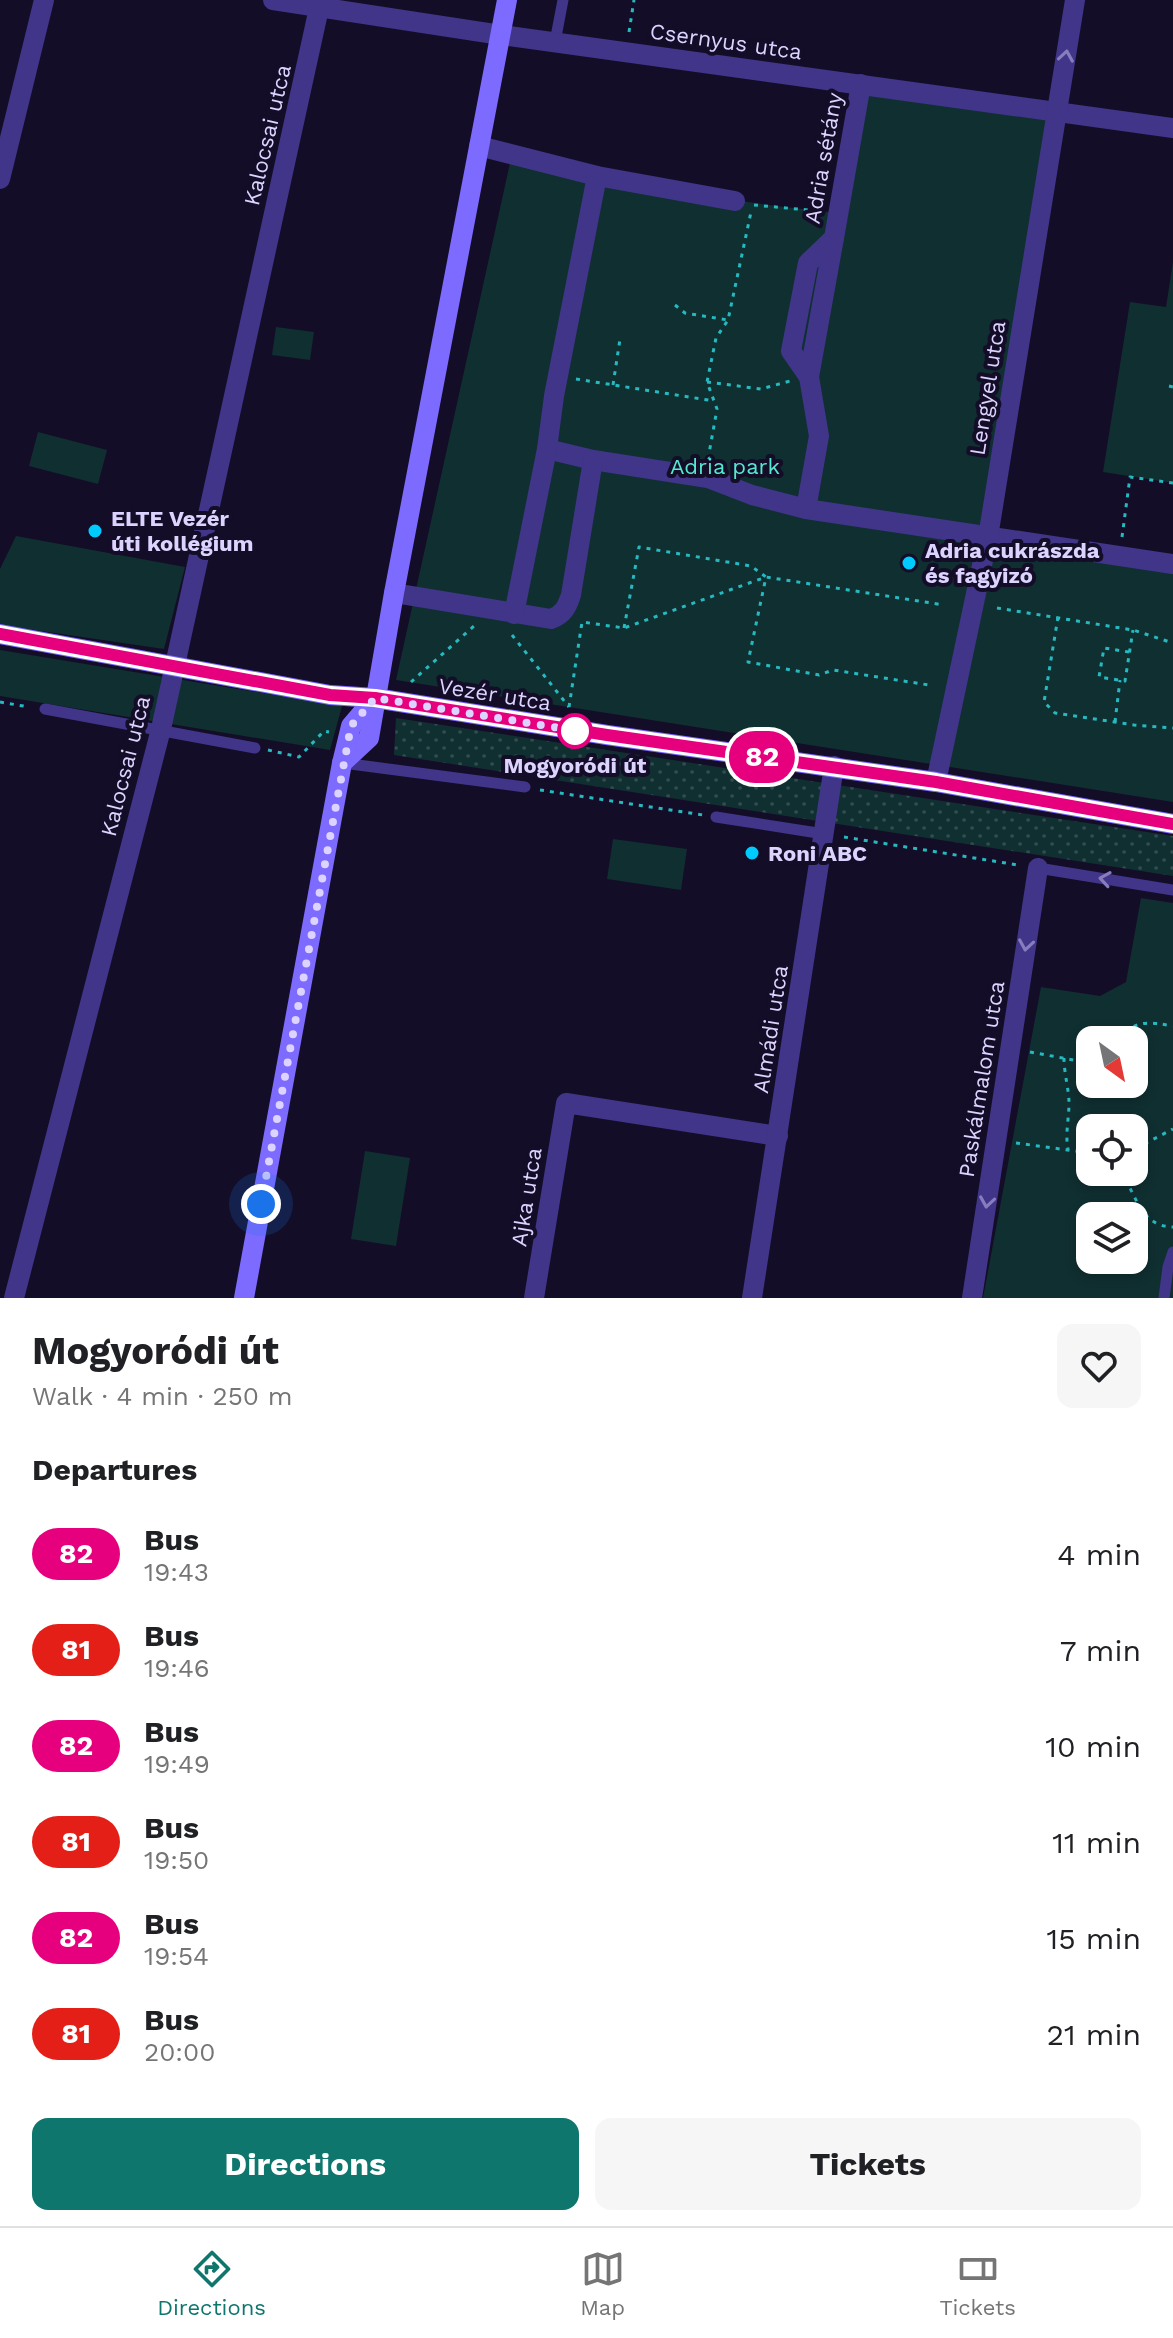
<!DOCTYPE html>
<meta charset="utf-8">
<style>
body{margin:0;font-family:"Work Sans",sans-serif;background:#f6f6f6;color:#202124;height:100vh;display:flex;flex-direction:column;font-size:30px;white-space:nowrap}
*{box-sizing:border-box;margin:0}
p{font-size:26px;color:#757577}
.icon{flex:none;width:44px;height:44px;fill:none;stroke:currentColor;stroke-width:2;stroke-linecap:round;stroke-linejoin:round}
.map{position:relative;height:1298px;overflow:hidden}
.sheet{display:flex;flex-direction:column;background:#fff;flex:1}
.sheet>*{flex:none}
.badge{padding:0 16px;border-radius:26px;font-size:28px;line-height:52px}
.needle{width:52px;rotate:147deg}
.controls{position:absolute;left:1076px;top:1026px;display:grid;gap:16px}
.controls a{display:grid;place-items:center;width:72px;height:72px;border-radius:16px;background:#fff;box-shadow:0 4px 12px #0003;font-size:40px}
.you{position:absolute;width:40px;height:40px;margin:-20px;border:6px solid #fff;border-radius:50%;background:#1a73e8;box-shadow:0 0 0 12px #1a73e833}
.map>.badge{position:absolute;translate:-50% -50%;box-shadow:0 0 0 4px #fff}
h2{padding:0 32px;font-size:30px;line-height:72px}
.round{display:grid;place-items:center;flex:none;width:84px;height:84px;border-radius:16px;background:#f6f6f6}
.head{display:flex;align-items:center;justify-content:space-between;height:136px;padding:0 32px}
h1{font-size:38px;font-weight:700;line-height:60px}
.action{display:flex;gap:16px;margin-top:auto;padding:16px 32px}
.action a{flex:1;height:92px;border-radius:16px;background:#0f766e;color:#fff;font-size:32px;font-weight:700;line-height:92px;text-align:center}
.action a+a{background:#f6f6f6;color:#202124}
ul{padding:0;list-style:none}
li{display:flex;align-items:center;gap:24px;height:96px;padding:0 32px}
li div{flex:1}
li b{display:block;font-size:30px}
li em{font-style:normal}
li .badge{min-width:88px;font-weight:700;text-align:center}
.menu{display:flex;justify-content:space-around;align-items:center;height:112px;border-top:2px solid #e0e0e0;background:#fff;font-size:22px;color:#757577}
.menu a{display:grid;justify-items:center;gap:4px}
.menu .on{color:#0f766e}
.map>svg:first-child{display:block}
.grass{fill:url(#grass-dots)}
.green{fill:#102f31;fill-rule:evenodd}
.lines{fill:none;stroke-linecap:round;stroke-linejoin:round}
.path{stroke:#26bac0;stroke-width:3;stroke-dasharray:4 6;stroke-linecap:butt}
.lane{stroke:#403589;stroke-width:11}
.street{stroke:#403589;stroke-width:20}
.secondary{stroke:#7d6aff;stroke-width:20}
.oneway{stroke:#867cbe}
.line-casing{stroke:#fff;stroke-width:18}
.line{stroke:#e6007e;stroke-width:12}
.walk{stroke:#dcd3ff;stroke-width:8;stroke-dasharray:0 14.4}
.poi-dot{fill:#00cbfe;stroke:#140d27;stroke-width:3}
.stop-dot{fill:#fff;stroke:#e6007e;stroke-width:4}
.labels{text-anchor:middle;stroke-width:8;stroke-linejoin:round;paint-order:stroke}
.street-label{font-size:22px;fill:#dcd3ff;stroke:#140d27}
.park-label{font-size:22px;fill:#55e9d3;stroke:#140d27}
.poi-label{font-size:22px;font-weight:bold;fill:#dcd3ff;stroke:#140d27;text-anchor:start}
.stop-label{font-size:22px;font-weight:bold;fill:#dcd3ff;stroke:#140d27}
</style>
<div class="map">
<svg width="1173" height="1298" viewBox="0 0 1173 1298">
<defs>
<pattern id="grass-dots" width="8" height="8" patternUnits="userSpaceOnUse" patternTransform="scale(2)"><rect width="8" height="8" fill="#102f31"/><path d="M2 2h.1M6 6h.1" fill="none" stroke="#324c50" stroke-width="1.8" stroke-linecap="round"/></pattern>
</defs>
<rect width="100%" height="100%" fill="#140d27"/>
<path class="grass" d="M 396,718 L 1173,836 L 1173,876 L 394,755 Z"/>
<g class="green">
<path d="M 861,84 L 1057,112 L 988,536 L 1173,565 L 1173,802 L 396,680 L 512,154 C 620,182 727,202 838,213 Z"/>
<path d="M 1173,262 L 1173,483 L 1103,472 L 1130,302 L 1166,307 Z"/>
<path d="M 276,327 L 314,332 L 310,360 L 272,355 Z"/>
<path d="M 38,432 L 107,450 L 98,484 L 29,466 Z"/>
<path d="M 16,536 L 185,567 L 164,649 L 0,625 L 0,569 Z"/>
<path d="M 0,650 L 342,706 L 330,750 L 0,696 Z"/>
<path d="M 613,839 L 687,849 L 681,890 L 607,879 Z"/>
<path d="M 1141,898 L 1173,903 L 1173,1298 L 983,1298 L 1041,987 L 1100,996 L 1126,982 ZM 1090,1040 L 1134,1040 L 1134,1084 L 1090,1084 ZM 1090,1128 L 1134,1128 L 1134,1172 L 1090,1172 ZM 1090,1216 L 1134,1216 L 1134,1260 L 1090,1260 Z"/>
<path d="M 365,1151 L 410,1158 L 396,1246 L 351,1239 Z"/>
</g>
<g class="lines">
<g class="path">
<path d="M 629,32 L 634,0"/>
<path d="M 754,205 L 819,211"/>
<path d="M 675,305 L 685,313 L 728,320"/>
<path d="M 576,379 L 714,401"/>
<path d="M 707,382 L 761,389 L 790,381"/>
<path d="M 613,385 L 620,339"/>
<path d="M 1169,386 L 1173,387"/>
<path d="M 708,459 L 717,409 L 707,382 L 716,338 L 728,320 L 751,212"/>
<path d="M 1122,537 L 1130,477 L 1173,483"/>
<path d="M 997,608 L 1133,630 L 1173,643"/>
<path d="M 1058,617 L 1044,702 L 1055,713 L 1134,725 L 1173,728"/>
<path d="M 624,628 L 639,547 L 751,566 L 766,577 L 748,662 L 819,675 L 833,670 L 929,685"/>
<path d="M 512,635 L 569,707"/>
<path d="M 1129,652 L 1104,648 L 1099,677 L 1125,681 L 1133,630"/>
<path d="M 411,682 L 474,626"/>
<path d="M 0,702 L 29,707"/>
<path d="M 569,707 L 582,622 L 624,628 L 766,577 L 944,605"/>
<path d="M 1115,722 L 1120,680"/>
<path d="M 268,750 L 299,757 L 324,731 L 329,732"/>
<path d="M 540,790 L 703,815"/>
<path d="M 844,837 L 1018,865"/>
<path d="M 1119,1040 C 1134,1019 1150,1022 1173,1026"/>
<path d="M 1030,1052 L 1090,1063"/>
<path d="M 1064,1058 C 1064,1073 1069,1090 1069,1103 C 1069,1119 1065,1134 1068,1149"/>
<path d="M 1016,1143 L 1090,1153"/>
<path d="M 1134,1161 L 1146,1143 L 1173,1129"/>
<path d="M 1119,1172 C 1138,1193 1138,1226 1173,1227"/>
<path d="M 1126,1180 L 1129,1172"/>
</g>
<g class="lane">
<path d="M 555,42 L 563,0"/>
<path d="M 45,709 L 255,748"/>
<path d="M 343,763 L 525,787"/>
<path d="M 716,817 L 824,834"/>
<path d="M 1038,868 L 1173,890"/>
<path d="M 1164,1298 L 1168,1267 L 1173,1252"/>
</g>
<g class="street">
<path d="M 273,0 L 501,35 L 1173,128"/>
<path d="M 479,146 L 597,176 L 735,201"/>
<path d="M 597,176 L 554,396 L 547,449 L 593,460 L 708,478 L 752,495 L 806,509 L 1173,564"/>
<path d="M 0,179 L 44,0"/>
<path d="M 809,377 L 834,238"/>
<path d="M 806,509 L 819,436 L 809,377 L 791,351 L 808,263 L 834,238 L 861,84"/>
<path d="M 394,593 L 551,619 C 563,615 567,607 571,595 L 593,460"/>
<path d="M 514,614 L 547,449"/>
<path d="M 936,782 L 988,537 L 1075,0"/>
<path d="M 14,1298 L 161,729 L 319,8"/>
<path d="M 534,1298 L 566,1103 L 778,1136"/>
<path d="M 752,1298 L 834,766"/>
<path d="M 972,1298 L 1038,868"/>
</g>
<g class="secondary">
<path d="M 0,634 L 330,695 L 375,698 L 607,735 L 936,782 L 1173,824"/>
<path d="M 342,763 L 369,738 L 394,593 L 507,0"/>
<path d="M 244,1298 L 342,763 L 351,726 L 375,698"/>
</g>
</g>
<defs><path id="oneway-chevron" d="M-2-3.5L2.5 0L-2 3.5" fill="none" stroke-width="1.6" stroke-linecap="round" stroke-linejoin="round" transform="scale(2)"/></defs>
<g class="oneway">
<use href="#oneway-chevron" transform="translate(1066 56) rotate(-81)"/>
<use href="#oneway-chevron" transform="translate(1105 879) rotate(-171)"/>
<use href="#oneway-chevron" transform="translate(1026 945) rotate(99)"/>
<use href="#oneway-chevron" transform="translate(987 1202) rotate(99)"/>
</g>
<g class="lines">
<defs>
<path id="line" d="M 0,634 L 330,695 L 375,698 L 607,735 L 936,782 L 1173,824"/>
</defs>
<use href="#line" class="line-casing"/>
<use href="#line" class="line"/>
<path class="walk" d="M 261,1204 L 351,726 L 375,698 L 578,731 L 575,731"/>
</g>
<g class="poi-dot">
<circle cx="95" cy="531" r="8"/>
<circle cx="909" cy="563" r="8"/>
<circle cx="752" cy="853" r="8"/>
</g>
<circle class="stop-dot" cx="575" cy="731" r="16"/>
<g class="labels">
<g class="street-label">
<text transform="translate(726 41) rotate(8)" y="8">Csernyus utca</text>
<text transform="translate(267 135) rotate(-77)" y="8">Kalocsai utca</text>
<text transform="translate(823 158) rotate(-80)" y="8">Adria sétány</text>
<text transform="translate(987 388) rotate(-81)" y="8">Lengyel utca</text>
<text transform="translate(495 694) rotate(9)" y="8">Vezér utca</text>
<text transform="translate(125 766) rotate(-76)" y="8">Kalocsai utca</text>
<text transform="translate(770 1029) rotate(-81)" y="8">Almádi utca</text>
<text transform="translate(981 1079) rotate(-81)" y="8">Paskálmalom utca</text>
<text transform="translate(526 1197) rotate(-81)" y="8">Ajka utca</text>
</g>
<g class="park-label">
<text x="725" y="474">Adria park</text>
</g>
<g class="poi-label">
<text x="111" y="526">ELTE Vezér<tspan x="111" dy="25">úti kollégium</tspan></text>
<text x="925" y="558">Adria cukrászda<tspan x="925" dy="25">és fagyizó</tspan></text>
<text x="768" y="861">Roni ABC</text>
</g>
<g class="stop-label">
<text x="575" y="773">Mogyoródi út</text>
</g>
</g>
</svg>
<div class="controls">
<a><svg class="needle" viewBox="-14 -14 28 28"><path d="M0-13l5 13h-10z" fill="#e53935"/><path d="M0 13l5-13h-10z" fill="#757577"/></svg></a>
<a><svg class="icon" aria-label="locate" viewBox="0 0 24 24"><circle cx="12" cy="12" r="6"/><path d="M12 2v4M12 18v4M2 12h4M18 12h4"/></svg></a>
<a><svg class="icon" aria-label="layers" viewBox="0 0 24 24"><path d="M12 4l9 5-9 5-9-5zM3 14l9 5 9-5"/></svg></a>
</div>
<div class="you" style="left:261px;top:1204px"></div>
<b class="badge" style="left:762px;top:757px;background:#e6007e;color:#fff">82</b>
</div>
<section class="sheet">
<div class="head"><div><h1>Mogyoródi út</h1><p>Walk · 4 min · 250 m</p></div><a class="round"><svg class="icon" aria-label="heart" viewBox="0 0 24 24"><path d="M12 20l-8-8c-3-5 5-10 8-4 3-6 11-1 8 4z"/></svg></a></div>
<h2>Departures</h2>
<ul>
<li><span class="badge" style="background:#e6007e;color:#fff">82</span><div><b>Bus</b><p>19:43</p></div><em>4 min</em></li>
<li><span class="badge" style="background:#e41f18;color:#fff">81</span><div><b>Bus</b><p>19:46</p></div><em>7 min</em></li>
<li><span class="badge" style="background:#e6007e;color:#fff">82</span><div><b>Bus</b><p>19:49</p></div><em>10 min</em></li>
<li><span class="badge" style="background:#e41f18;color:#fff">81</span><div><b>Bus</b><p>19:50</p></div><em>11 min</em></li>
<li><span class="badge" style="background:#e6007e;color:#fff">82</span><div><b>Bus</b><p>19:54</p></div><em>15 min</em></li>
<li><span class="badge" style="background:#e41f18;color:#fff">81</span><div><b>Bus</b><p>20:00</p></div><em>21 min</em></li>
</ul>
<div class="action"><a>Directions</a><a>Tickets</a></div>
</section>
<nav class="menu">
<a class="on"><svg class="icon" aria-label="directions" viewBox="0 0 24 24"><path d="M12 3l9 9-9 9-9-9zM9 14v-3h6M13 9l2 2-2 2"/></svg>Directions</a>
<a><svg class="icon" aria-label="map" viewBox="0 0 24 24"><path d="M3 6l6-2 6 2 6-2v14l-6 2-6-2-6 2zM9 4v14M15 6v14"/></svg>Map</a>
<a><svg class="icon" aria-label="tickets" viewBox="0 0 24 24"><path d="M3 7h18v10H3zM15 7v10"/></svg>Tickets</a>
</nav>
